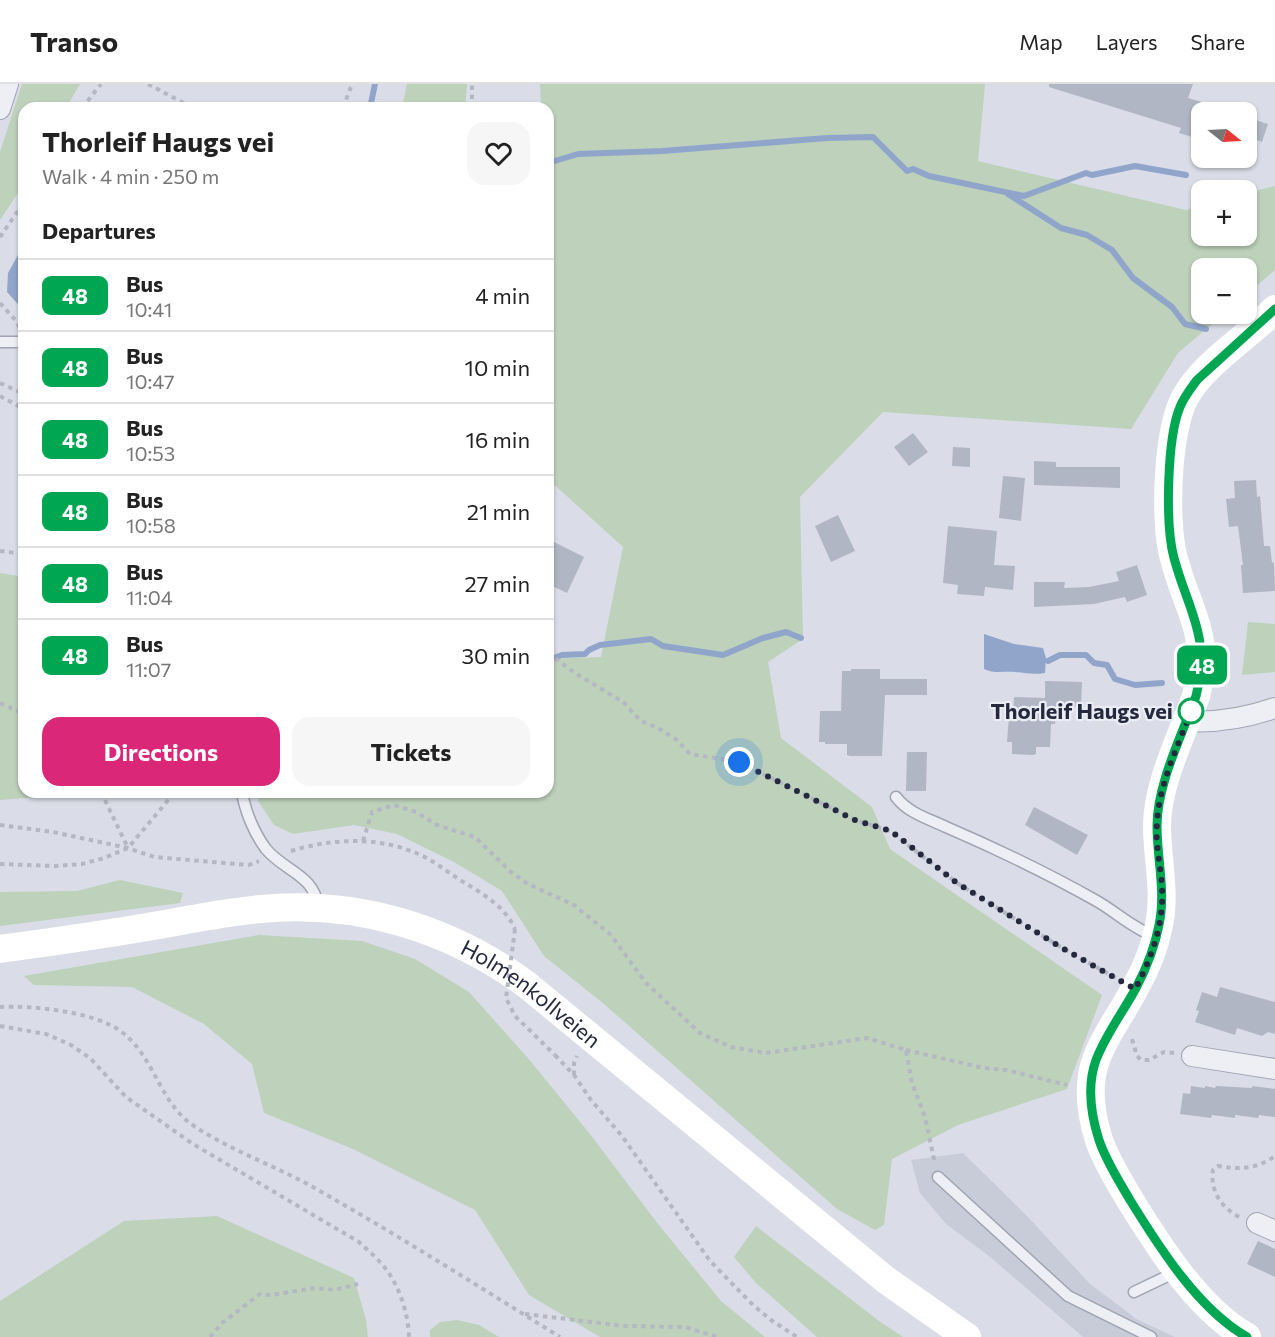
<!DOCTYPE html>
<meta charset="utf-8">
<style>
body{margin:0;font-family:Commissioner,sans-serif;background:#f6f6f6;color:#222;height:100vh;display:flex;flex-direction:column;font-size:22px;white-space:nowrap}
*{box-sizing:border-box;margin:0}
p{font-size:20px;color:#767676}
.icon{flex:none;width:33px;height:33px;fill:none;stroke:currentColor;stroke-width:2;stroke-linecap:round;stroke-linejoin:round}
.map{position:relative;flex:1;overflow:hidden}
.side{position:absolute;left:18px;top:18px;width:536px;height:696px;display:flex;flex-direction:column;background:#fff;border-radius:18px;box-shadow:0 2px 4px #0004}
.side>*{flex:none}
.badge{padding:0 12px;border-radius:9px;font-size:21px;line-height:39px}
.needle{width:39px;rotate:108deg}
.tools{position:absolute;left:1191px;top:18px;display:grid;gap:12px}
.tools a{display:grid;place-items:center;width:66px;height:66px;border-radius:12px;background:#fff;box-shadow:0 2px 4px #0004;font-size:30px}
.you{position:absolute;width:30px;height:30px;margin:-15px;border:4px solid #fff;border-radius:50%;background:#1a73e8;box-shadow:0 0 0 9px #1a73e833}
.map>.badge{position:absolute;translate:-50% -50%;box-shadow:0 0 0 3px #fff}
h2{padding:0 24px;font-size:22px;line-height:54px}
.round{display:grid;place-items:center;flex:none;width:63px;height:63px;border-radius:18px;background:#f6f6f6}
.head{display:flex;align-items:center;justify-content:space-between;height:102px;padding:0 24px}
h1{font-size:28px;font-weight:700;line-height:45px}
.cta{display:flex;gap:12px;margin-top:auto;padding:12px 24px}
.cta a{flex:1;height:69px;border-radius:18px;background:#db2777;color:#fff;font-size:24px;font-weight:700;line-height:69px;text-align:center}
.cta a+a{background:#f6f6f6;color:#222}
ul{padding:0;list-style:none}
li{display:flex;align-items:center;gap:18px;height:72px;padding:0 24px;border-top:2px solid #e0e0e0}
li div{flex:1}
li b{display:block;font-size:22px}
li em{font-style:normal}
li .badge{min-width:66px;font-weight:700;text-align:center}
header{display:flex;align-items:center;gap:36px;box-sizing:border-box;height:84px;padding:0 30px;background:#fff;border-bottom:2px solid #e0e0e0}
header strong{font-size:28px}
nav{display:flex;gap:33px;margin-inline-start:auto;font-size:21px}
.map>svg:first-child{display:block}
.built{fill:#c8ccd9}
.green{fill:#bdd1bb}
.water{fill:#91a5cb}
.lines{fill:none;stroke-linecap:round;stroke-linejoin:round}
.stream{stroke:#91a5cb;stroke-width:6}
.building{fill:#b1b6c4}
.lane-casing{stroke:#a0a3b1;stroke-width:13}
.street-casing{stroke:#a0a3b1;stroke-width:22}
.path{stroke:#b5b8c2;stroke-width:4;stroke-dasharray:4.5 4.5;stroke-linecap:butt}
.lane{stroke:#edeff5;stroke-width:10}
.street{stroke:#edeff5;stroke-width:20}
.secondary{stroke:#fff;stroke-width:28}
.path-bridge{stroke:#b5b8c2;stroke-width:4;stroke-dasharray:4.5 4.5;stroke-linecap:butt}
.line-casing{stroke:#fff;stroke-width:14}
.line{stroke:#00a651;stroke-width:9}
.walk{stroke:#24293e;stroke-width:6;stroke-dasharray:0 10.8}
.stop-dot{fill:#fff;stroke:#00a651;stroke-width:3}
.labels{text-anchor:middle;stroke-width:4.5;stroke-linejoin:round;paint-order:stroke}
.stop-label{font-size:22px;font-weight:bold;fill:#24293e;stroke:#eaedf4;text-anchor:end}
.street-label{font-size:22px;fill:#24293e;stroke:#eaedf4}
</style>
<header>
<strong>Transo</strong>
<nav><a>Map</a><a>Layers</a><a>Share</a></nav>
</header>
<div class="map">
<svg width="1275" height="1253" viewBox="0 0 1275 1253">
<rect width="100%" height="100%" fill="#dadde7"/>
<path class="built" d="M 963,1069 L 1027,1132 L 1090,1200 L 1138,1236 L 1175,1253 L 1083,1253 L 989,1172 L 946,1140 L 920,1109 L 911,1076 Z"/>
<g class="green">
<path d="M 22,0 L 80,0 L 66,24 L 24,24 L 24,100 L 0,136 L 0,68 Z"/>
<path d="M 407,0 L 467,0 L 465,24 L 402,24 Z"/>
<path d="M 540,0 L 985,0 L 978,77 L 1186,126 L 1201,122 L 1202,152 L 1246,152 L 1247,109 L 1275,102 L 1275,186 L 1247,210 L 1246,184 L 1202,184 L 1202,230 L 1224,230 L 1178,269 L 1131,345 L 883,328 L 800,413 L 803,555 L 768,578 L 781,654 L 872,723 L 890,765 L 1102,911 L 1067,1005 L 958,1041 L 892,1075 L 884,1141 L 875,1146 L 837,1125 L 604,920 L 544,872 L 502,807 L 454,778 L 397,750 L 354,741 L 293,750 L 274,741 L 258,717 L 259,708 L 548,708 L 548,575 L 601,573 L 623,463 L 548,395 L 548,24 L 541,24 Z"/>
<path d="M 0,489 L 24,493 L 24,708 L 101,708 L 0,716 Z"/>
<path d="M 1248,538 L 1275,540 L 1275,588 L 1242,591 Z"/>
<path d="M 120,796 L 183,809 L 180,819 L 0,842 L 0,808 L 77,807 Z"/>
<path d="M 259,851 L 362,857 L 415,875 L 469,908 L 527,973 L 590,1050 L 658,1140 L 721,1217 L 765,1253 L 600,1253 L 529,1211 L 475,1126 L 353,1065 L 264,1029 L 252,980 L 204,940 L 132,903 L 34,901 L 24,892 Z"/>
<path d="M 217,1132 L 354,1194 L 366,1236 L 368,1253 L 0,1253 L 0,1217 L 124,1137 Z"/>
<path d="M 756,1142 L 879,1237 L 903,1253 L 817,1253 L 756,1199 L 734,1173 Z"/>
<path d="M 457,1236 L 479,1241 L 499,1253 L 430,1253 L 430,1246 L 440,1238 Z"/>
</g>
<g class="water">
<path d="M 24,160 L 24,227 L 7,208 L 8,189 Z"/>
<path d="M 984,550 L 1014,560 L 1043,564 L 1046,574 L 1045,589 C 1034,591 1026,589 1015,588 C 1004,587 994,590 984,585 Z"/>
</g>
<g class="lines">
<g class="stream">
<path d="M 370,24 L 375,0"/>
<path d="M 548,79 L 578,70 L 662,67 L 827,54 L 873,53 L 907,87 L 913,85 L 929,92 L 1024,112 L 1086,89 L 1092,91 L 1135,82 L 1186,91"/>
<path d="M 1008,110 L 1061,144 L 1087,151 L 1112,166 L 1133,194 L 1172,223 L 1185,240 L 1206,245"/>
<path d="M 548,576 L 562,571 L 585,570 L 589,566 L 600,561 L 651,555 L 663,562 L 723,571 L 763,554 L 786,548 L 801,554"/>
<path d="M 1048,577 L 1060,571 L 1086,571 L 1094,579 L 1107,581 L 1115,595 L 1135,601 L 1162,599"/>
</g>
</g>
<g class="building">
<path d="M 1049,0 L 1193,0 L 1188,14 L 1202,18 L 1202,56 L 1179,49 L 1181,44 L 1049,3 Z"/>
<path d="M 1246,33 L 1268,40 L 1262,58 L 1246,52 Z"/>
<path d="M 913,349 L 928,368 L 909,382 L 894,363 Z"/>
<path d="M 953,363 L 970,364 L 970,383 L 952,382 Z"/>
<path d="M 1034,377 L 1056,378 L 1056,383 L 1120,383 L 1120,404 L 1034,401 Z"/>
<path d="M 1003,392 L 1025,394 L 1021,437 L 999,434 Z"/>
<path d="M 1256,396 L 1257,413 L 1260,412 L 1264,462 L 1270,462 L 1272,479 L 1274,478 L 1275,507 L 1243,509 L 1241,481 L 1243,481 L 1238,442 L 1229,443 L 1226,415 L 1235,414 L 1234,397 Z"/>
<path d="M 838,431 L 855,467 L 831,478 L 815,442 Z"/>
<path d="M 948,442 L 997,447 L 994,481 L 1015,482 L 1013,506 L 985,503 L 984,512 L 957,510 L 958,501 L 943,499 Z"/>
<path d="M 552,457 L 584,473 L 567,509 L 548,500 L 548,468 Z"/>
<path d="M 1137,481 L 1147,511 L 1127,518 L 1125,513 L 1094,520 L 1034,523 L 1034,498 L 1065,498 L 1064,504 L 1089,503 L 1119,497 L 1116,488 Z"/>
<path d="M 851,585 L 880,585 L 880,595 L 927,595 L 927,611 L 885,611 L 882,672 L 850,672 L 847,671 L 847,660 L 825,660 L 825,658 L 819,658 L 820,627 L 841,627 L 842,587 L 851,587 Z"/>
<path d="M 1045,597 L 1082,598 L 1081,623 L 1056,622 L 1055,640 L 1051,640 L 1050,663 L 1036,663 L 1036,670 L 1033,671 L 1012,670 L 1012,658 L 1007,658 L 1009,632 L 1013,632 L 1014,613 L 1045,614 Z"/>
<path d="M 907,668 L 927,668 L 926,707 L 906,707 Z"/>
<path d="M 1034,723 L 1088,751 L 1077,771 L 1025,741 Z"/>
<path d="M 1220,903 L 1275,918 L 1275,950 L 1268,948 L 1262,952 L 1237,944 L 1235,951 L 1195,938 L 1199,927 L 1196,926 L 1202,908 L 1217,913 Z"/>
<path d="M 1191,1002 L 1205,1004 L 1205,1002 L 1215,1004 L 1216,1002 L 1252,1004 L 1252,1002 L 1275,1005 L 1275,1033 L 1259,1031 L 1258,1034 L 1235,1031 L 1235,1034 L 1212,1031 L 1211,1034 L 1180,1030 L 1183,1009 L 1190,1010 Z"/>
<path d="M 1258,1157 L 1275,1165 L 1275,1193 L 1247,1180 Z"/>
</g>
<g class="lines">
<defs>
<g id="lane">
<path d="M 0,258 L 24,258"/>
<path d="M 242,708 C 245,727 254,749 266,765 C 284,787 315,791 318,823"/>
<path d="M 896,713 C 908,729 929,735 946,743 C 997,765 1047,789 1095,816 C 1115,827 1132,844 1154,852"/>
<path d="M 938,1093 L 1068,1212 L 1151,1253"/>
<path d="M 1134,1208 L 1176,1188"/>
</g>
<g id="street">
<path d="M 0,25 L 8,0"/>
<path d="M 1187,637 C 1218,639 1246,634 1275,624"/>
<path d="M 1192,972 L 1275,985"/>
<path d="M 1257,1139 L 1275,1147"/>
</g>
</defs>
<use href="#lane" class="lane-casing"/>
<use href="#street" class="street-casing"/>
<g class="path">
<path d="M 148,0 L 193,24"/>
<path d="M 82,24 L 101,0"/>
<path d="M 343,24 L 352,0"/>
<path d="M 472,24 L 472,0"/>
<path d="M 0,153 L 24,118"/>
<path d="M 0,219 L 17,238 L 20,245"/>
<path d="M 0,299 L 24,310"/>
<path d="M 0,312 L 24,325"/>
<path d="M 0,467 L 24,470"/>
<path d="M 548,569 L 575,589 L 623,618 L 641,637 L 658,644 L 677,656 L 690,670 L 739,678 L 855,736 L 890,747 L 957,799 L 1062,864 L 1116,894"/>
<path d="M 0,619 L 24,630"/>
<path d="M 101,708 L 128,764"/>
<path d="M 0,741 L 53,748 L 128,764 L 154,773 L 249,781 L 259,777"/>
<path d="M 363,757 L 372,728 L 394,721 L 416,728 L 437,741 L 475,753 L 511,788 L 528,800 L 574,821 L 611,851 L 646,899 L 700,949 L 731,963 L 766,969 L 867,954 L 906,966 L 912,999 L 925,1033 L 935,1080"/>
<path d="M 291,767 C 337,753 388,752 430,776 C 442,783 453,792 465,799 C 485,811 506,824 515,845"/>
<path d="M 0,780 L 55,782 L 82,780 L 104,774 L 128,764 L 175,708"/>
<path d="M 0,923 C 32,921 93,928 119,946 C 155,971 158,1018 194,1042 C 230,1066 273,1081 311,1102 C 396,1150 478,1202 560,1253"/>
<path d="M 0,942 L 46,950 L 71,961 L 90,974 L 126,1013 L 193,1060 L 359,1158 C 366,1165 374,1171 380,1178 C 398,1197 408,1227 409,1253"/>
<path d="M 1132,955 L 1137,972 L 1141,976 L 1149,976 L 1164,968 L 1174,969"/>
<path d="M 906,966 L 984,984 L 1006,986 L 1067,1001"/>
<path d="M 555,971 L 574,991 L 591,1016 L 622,1052 L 710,1177 L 753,1221 L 771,1236 L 797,1253"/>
<path d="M 574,991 L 574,979 L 577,972"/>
<path d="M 1239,1133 C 1221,1123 1210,1107 1213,1086 L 1218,1082 C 1239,1086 1257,1085 1275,1072"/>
<path d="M 525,1230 L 625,1242 L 685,1243 L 717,1253"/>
<path d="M 210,1253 L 222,1239 L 260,1210 L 271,1211 L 315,1204 L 334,1206 L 358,1200"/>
</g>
<use href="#lane" class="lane"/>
<use href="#street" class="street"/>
<g class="secondary">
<path id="s1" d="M 0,865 C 51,858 102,851 153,842 C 189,836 225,828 261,825 C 357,816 450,844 527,901 L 886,1196 L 967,1253"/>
<path d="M 1247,1253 C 1198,1225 1159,1163 1130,1116 C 1119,1097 1106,1077 1099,1056 C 1091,1031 1087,1001 1096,976 C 1105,950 1123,928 1135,904 C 1146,885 1155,862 1159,841 C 1166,807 1157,775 1157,742 C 1157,700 1182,651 1196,612 C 1212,548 1187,528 1173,471 C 1164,435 1167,341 1187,310 C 1207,277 1248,253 1275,225"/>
</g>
<path class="path-bridge" d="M 515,845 L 506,914 L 515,932 L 555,971"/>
</g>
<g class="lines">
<defs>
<path id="line" d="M 1247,1253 C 1198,1225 1159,1163 1130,1116 C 1119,1097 1106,1077 1099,1056 C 1091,1031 1087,1001 1096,976 C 1106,950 1123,928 1136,904 C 1146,885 1155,862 1159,841 C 1166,807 1157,775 1157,742 C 1157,700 1182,651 1196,612 C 1211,552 1189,529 1174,474 C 1165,441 1167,354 1180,323 C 1184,313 1191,304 1197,296 L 1275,225"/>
</defs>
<use href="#line" class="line-casing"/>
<use href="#line" class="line"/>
<path class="walk" d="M 739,678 L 855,736 L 891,747 L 957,799 L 1062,864 L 1135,905 C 1152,874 1164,839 1162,804 C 1161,782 1155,761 1157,739 C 1159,700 1178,662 1192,625 L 1191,627"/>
</g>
<circle class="stop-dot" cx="1191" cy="627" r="12"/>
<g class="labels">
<g class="stop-label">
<text x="1173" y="635">Thorleif Haugs vei</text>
</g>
<g class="street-label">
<text dy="8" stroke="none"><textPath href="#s1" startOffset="555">Holmenkollveien</textPath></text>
</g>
</g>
</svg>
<div class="tools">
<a><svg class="needle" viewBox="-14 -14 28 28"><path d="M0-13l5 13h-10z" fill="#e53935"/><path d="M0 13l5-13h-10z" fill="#767676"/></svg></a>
<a>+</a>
<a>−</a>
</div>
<div class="you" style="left:739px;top:678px"></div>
<b class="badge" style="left:1202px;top:581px;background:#00a651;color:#fff">48</b>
<section class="side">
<div class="head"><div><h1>Thorleif Haugs vei</h1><p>Walk · 4 min · 250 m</p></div><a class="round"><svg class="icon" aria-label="heart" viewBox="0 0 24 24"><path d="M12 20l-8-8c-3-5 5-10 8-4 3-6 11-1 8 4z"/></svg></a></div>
<h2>Departures</h2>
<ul>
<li><span class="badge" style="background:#00a651;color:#fff">48</span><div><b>Bus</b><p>10:41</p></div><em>4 min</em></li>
<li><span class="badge" style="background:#00a651;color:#fff">48</span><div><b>Bus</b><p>10:47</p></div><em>10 min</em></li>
<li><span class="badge" style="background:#00a651;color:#fff">48</span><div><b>Bus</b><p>10:53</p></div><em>16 min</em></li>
<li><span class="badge" style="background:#00a651;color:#fff">48</span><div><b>Bus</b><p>10:58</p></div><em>21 min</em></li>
<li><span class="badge" style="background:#00a651;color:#fff">48</span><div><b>Bus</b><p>11:04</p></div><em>27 min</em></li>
<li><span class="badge" style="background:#00a651;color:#fff">48</span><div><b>Bus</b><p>11:07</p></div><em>30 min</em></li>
</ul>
<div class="cta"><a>Directions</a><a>Tickets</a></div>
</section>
</div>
